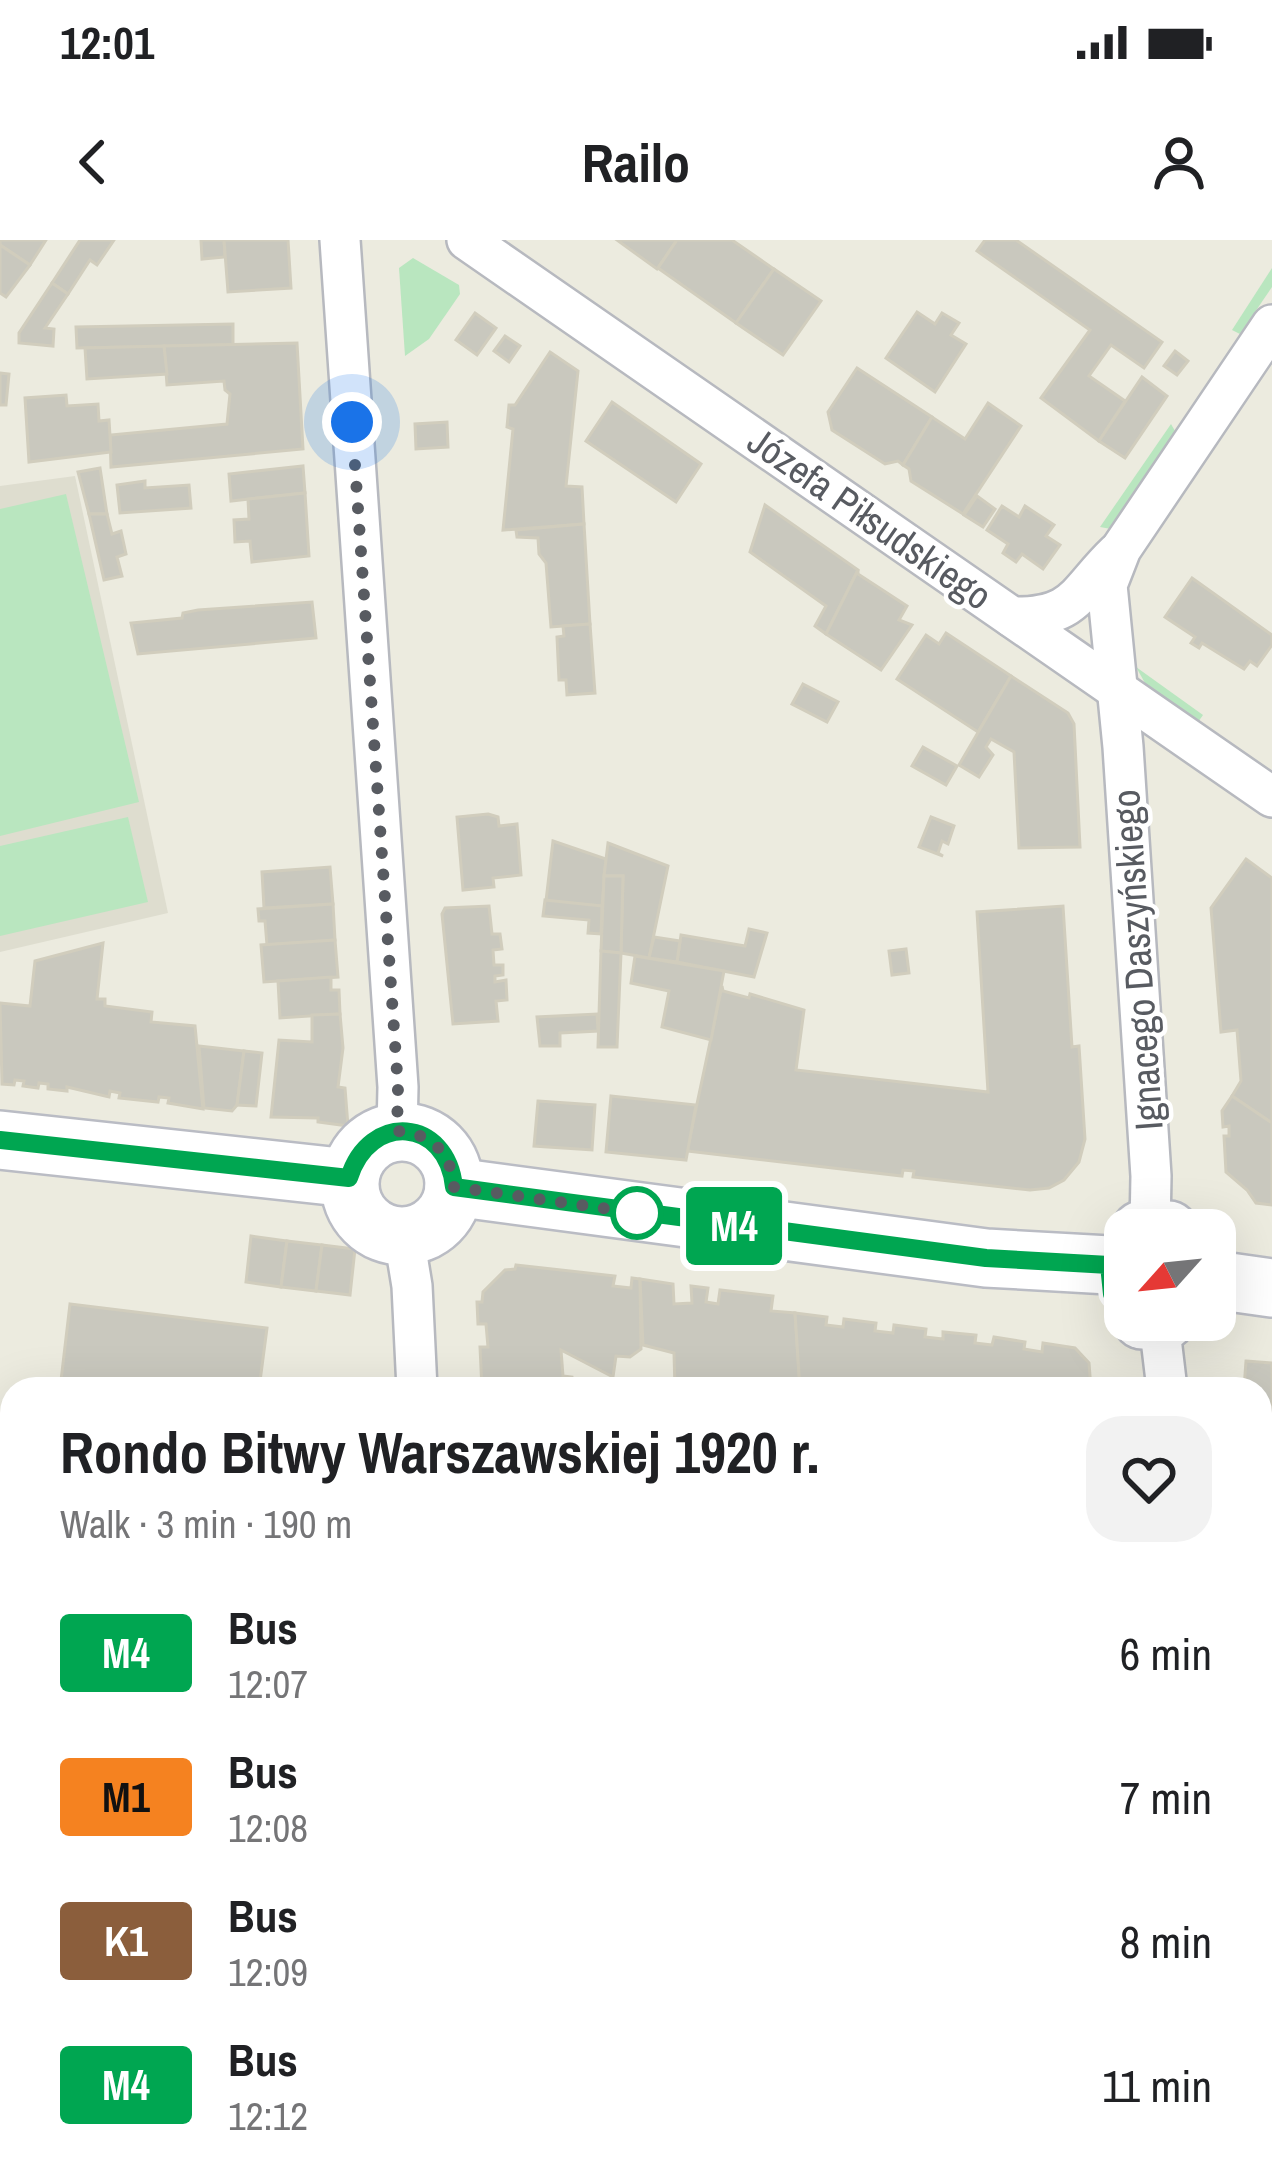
<!DOCTYPE html>
<meta charset="utf-8">
<style>
body{margin:0;font-family:"Archivo Narrow",sans-serif;background:#f2f2f2;color:#202124;height:100vh;display:flex;flex-direction:column;font-size:45px;white-space:nowrap}
*{box-sizing:border-box;margin:0}
p{font-size:39px;color:#757577}
.icon{flex:none;width:66px;height:66px;fill:none;stroke:currentColor;stroke-width:2;stroke-linecap:round;stroke-linejoin:round}
.map{position:relative;flex:1;overflow:hidden}
.sheet{position:absolute;left:0px;top:1137px;width:1272px;height:807px;display:flex;flex-direction:column;background:#fff;border-radius:36px 36px 0 0;box-shadow:0 12px 48px #0002}
.sheet>*{flex:none}
.badge{padding:0 24px;border-radius:9px;font-size:42px;line-height:78px}
.needle{width:78px;rotate:243deg}
.tools{position:absolute;left:1104px;top:969px;display:grid;gap:24px}
.tools a{display:grid;place-items:center;width:132px;height:132px;border-radius:24px;background:#fff;box-shadow:0 12px 48px #0002;font-size:60px}
.you{position:absolute;width:60px;height:60px;margin:-30px;border:9px solid #fff;border-radius:50%;background:#1a73e8;box-shadow:0 0 0 18px #1a73e833}
.map>.badge{position:absolute;translate:-50% -50%;box-shadow:0 0 0 6px #fff}
.round{display:grid;place-items:center;flex:none;width:126px;height:126px;border-radius:36px;background:#f2f2f2}
.summary{display:flex;align-items:center;justify-content:space-between;height:204px;padding:0 60px}
h1{font-size:57px;font-weight:700;line-height:90px}
ul{padding:0;list-style:none}
li{display:flex;align-items:center;gap:36px;height:144px;padding:0 60px}
li div{flex:1}
li b{display:block;font-size:45px}
li em{font-style:normal}
li .badge{min-width:132px;font-weight:700;text-align:center}
.status{display:flex;justify-content:space-between;align-items:center;height:84px;padding:0 60px;background:#fff;direction:ltr}
.status svg{height:33px;fill:currentColor}
header{display:flex;justify-content:space-between;align-items:center;height:156px;padding:0 60px;background:#fff;font-size:54px;font-weight:700}
.map>svg:first-child{display:block}
.education{fill:#deddcf}
.green{fill:#b9e6bf}
.building{fill:#c9c8be;stroke:#d1cdbd;stroke-width:3}
.lines{fill:none;stroke-linecap:round;stroke-linejoin:round}
.street-casing{stroke:#b7b9bf;stroke-width:44}
.secondary-casing{stroke:#babcc4;stroke-width:62}
.street{stroke:#fff;stroke-width:39}
.secondary{stroke:#fff;stroke-width:57}
.line-casing{stroke:#fff;stroke-width:27}
.line{stroke:#00a651;stroke-width:18}
.walk{stroke:#585b61;stroke-width:12;stroke-dasharray:0 21.6}
.stop-dot{fill:#fff;stroke:#00a651;stroke-width:6}
.labels{text-anchor:middle;stroke-width:9;stroke-linejoin:round;paint-order:stroke}
.street-label{font-size:39px;fill:#585b61;stroke:#fff}
</style>
<div class="status"><b>12:01</b><svg viewBox="0 0 49 12"><path d="M0 12V9h3v3zM5 12V6h3v6zM10 12V3h3v9zM15 12V0h3v12zM26 1h20v11H26zM47 4h2v5h-2z"/></svg></div>
<header><svg class="icon" aria-label="back" viewBox="0 0 24 24"><path d="M15 5l-7 7 7 7"/></svg>Railo<svg class="icon" aria-label="person" viewBox="0 0 24 24"><circle cx="12" cy="8" r="4"/><path d="M4 21q1-7 8-7t8 7"/></svg></header>
<div class="map">
<svg width="1272" height="1943" viewBox="0 0 1272 1943">
<rect width="100%" height="100%" fill="#ecebdf"/>
<path class="education" d="M 75,236 L 168,673 L 0,712 L 0,246 Z"/>
<g class="green">
<path d="M 413,18 L 459,45 L 460,54 L 429,99 L 405,116 L 399,28 Z"/>
<path d="M 1272,28 L 1272,47 L 1240,94 L 1232,90 Z"/>
<path d="M 1171,184 L 1175,191 L 1111,289 L 1100,287 Z"/>
<path d="M 66,254 L 139,562 L 0,596 L 0,269 Z"/>
<path d="M 1136,427 L 1203,475 L 1196,485 L 1150,452 Z"/>
<path d="M 128,577 L 148,662 L 0,696 L 0,606 Z"/>
</g>
<g class="building">
<path d="M 0,0 L 46,0 L 30,25 L 0,5 Z"/>
<path d="M 80,0 L 114,0 L 97,25 L 90,20 L 68,54 L 52,43 Z"/>
<path d="M 201,0 L 224,0 L 225,17 L 202,19 Z"/>
<path d="M 224,0 L 288,0 L 291,48 L 228,52 Z"/>
<path d="M 617,0 L 677,0 L 657,29 Z"/>
<path d="M 677,0 L 732,0 L 774,29 L 736,83 L 658,28 Z"/>
<path d="M 985,0 L 1016,0 L 1162,102 L 1144,128 L 1111,105 L 1089,136 L 1125,161 L 1099,201 L 1041,158 L 1090,90 L 977,11 Z"/>
<path d="M 0,5 L 30,25 L 6,57 L 0,53 Z"/>
<path d="M 774,29 L 821,61 L 783,115 L 736,83 Z"/>
<path d="M 52,43 L 68,54 L 45,88 L 54,89 L 53,106 L 19,103 L 19,93 Z"/>
<path d="M 917,72 L 935,84 L 942,73 L 959,83 L 951,95 L 966,104 L 935,152 L 886,118 Z"/>
<path d="M 475,73 L 496,88 L 477,115 L 456,100 Z"/>
<path d="M 233,84 L 233,105 L 77,108 L 76,87 Z"/>
<path d="M 505,96 L 520,106 L 509,122 L 494,111 Z"/>
<path d="M 297,103 L 303,209 L 111,227 L 110,195 L 227,184 L 230,154 L 225,150 L 224,141 L 167,145 L 164,106 Z"/>
<path d="M 164,106 L 167,134 L 87,139 L 85,108 Z"/>
<path d="M 1175,111 L 1188,121 L 1177,135 L 1164,126 Z"/>
<path d="M 550,112 L 578,131 L 566,246 L 582,247 L 584,284 L 503,290 L 513,189 L 507,187 L 509,165 L 515,165 Z"/>
<path d="M 857,128 L 932,177 L 903,225 L 898,221 L 885,224 L 832,190 L 828,172 Z"/>
<path d="M 0,133 L 9,134 L 6,165 L 0,165 Z"/>
<path d="M 1142,137 L 1167,156 L 1125,218 L 1099,201 Z"/>
<path d="M 66,155 L 67,166 L 98,164 L 99,181 L 109,180 L 111,212 L 29,222 L 25,158 Z"/>
<path d="M 612,162 L 701,224 L 676,262 L 586,201 Z"/>
<path d="M 988,163 L 1021,186 L 963,274 L 911,241 L 909,229 L 903,225 L 932,177 L 965,199 Z"/>
<path d="M 447,182 L 448,207 L 416,209 L 415,184 Z"/>
<path d="M 303,226 L 305,253 L 231,261 L 229,234 Z"/>
<path d="M 100,228 L 107,274 L 89,274 L 78,232 Z"/>
<path d="M 145,241 L 145,248 L 189,245 L 191,268 L 120,273 L 117,245 Z"/>
<path d="M 305,253 L 309,316 L 252,322 L 250,301 L 235,302 L 234,280 L 249,279 L 248,259 Z"/>
<path d="M 977,256 L 995,269 L 983,287 L 964,275 Z"/>
<path d="M 765,265 L 858,330 L 826,394 L 815,386 L 826,366 L 750,312 Z"/>
<path d="M 1002,266 L 1019,277 L 1025,266 L 1054,285 L 1046,296 L 1060,305 L 1043,329 L 1022,314 L 1016,322 L 1003,313 L 1008,304 L 987,290 Z"/>
<path d="M 89,274 L 107,274 L 112,294 L 121,291 L 126,314 L 117,317 L 122,336 L 104,340 Z"/>
<path d="M 584,284 L 590,384 L 551,387 L 546,323 L 539,314 L 538,298 L 517,297 L 516,290 Z"/>
<path d="M 858,330 L 858,334 L 907,366 L 899,380 L 912,385 L 881,430 L 826,394 Z"/>
<path d="M 1192,338 L 1272,395 L 1272,405 L 1257,426 L 1250,421 L 1244,429 L 1202,403 L 1199,408 L 1191,403 L 1195,397 L 1165,377 Z"/>
<path d="M 312,362 L 316,398 L 138,414 L 131,383 L 182,378 L 183,373 L 198,370 Z"/>
<path d="M 590,384 L 595,453 L 567,455 L 566,440 L 559,440 L 557,397 L 564,396 L 563,386 Z"/>
<path d="M 946,393 L 1011,436 L 978,492 L 897,439 L 926,395 L 939,404 Z"/>
<path d="M 1011,436 L 1068,473 L 1074,484 L 1080,607 L 1019,608 L 1014,512 L 991,499 L 986,507 L 993,515 L 979,537 L 959,525 Z"/>
<path d="M 803,444 L 838,462 L 827,482 L 792,464 Z"/>
<path d="M 923,507 L 957,526 L 946,545 L 912,526 Z"/>
<path d="M 488,574 L 498,577 L 499,586 L 517,584 L 521,635 L 493,638 L 494,647 L 463,650 L 457,577 Z"/>
<path d="M 931,577 L 954,586 L 948,604 L 942,601 L 938,613 L 943,616 L 919,607 Z"/>
<path d="M 553,601 L 606,619 L 602,666 L 546,661 Z"/>
<path d="M 608,603 L 668,626 L 649,718 L 621,713 L 623,636 L 604,636 Z"/>
<path d="M 1246,619 L 1272,638 L 1272,883 L 1232,856 L 1241,841 L 1237,790 L 1221,792 L 1211,668 Z"/>
<path d="M 330,627 L 333,664 L 264,668 L 262,632 Z"/>
<path d="M 604,636 L 623,636 L 621,713 L 601,711 Z"/>
<path d="M 545,660 L 602,666 L 601,694 L 588,693 L 589,680 L 543,676 Z"/>
<path d="M 333,664 L 335,700 L 267,705 L 265,681 L 259,681 L 258,669 Z"/>
<path d="M 489,666 L 492,694 L 500,694 L 502,709 L 493,710 L 494,725 L 503,725 L 503,735 L 495,736 L 495,742 L 506,740 L 507,760 L 496,761 L 498,781 L 453,784 L 442,674 L 445,668 Z"/>
<path d="M 1063,666 L 1072,807 L 1079,806 L 1085,899 L 1079,922 L 1064,940 L 1049,948 L 1030,950 L 913,937 L 914,931 L 903,930 L 902,936 L 687,911 L 722,746 L 723,751 L 749,758 L 750,754 L 804,770 L 796,830 L 988,852 L 977,672 Z"/>
<path d="M 749,689 L 767,693 L 754,737 L 677,722 L 681,695 L 745,706 Z"/>
<path d="M 654,697 L 680,701 L 677,722 L 649,718 Z"/>
<path d="M 335,700 L 338,737 L 264,742 L 261,705 Z"/>
<path d="M 103,703 L 97,759 L 105,759 L 105,766 L 152,772 L 151,782 L 195,786 L 203,869 L 168,863 L 169,858 L 159,857 L 158,862 L 119,858 L 120,853 L 110,851 L 109,857 L 67,847 L 67,851 L 48,849 L 48,844 L 39,843 L 38,848 L 23,846 L 24,841 L 15,840 L 14,845 L 2,844 L 0,763 L 30,766 L 35,721 Z"/>
<path d="M 906,709 L 909,733 L 892,735 L 889,711 Z"/>
<path d="M 601,711 L 621,713 L 617,807 L 598,807 Z"/>
<path d="M 635,716 L 724,731 L 711,800 L 662,787 L 669,751 L 631,743 Z"/>
<path d="M 331,737 L 331,750 L 339,750 L 340,774 L 280,778 L 278,741 Z"/>
<path d="M 340,774 L 343,808 L 338,847 L 345,848 L 348,886 L 318,882 L 318,878 L 271,877 L 279,800 L 312,802 L 312,775 Z"/>
<path d="M 597,774 L 598,791 L 560,793 L 560,806 L 540,806 L 537,777 Z"/>
<path d="M 199,806 L 244,811 L 237,865 L 232,871 L 204,868 Z"/>
<path d="M 244,811 L 262,813 L 256,866 L 237,865 Z"/>
<path d="M 611,856 L 696,865 L 686,920 L 606,912 Z"/>
<path d="M 1232,856 L 1272,883 L 1272,965 L 1256,963 L 1247,950 L 1226,932 L 1224,896 L 1229,896 L 1229,886 L 1223,887 L 1222,871 Z"/>
<path d="M 538,861 L 595,865 L 592,910 L 534,906 Z"/>
<path d="M 251,996 L 287,1001 L 281,1047 L 246,1042 Z"/>
<path d="M 287,1001 L 322,1005 L 316,1051 L 281,1047 Z"/>
<path d="M 322,1005 L 355,1009 L 350,1055 L 316,1051 Z"/>
<path d="M 516,1025 L 615,1036 L 613,1046 L 631,1048 L 632,1038 L 640,1039 L 641,1109 L 630,1117 L 616,1116 L 613,1137 L 561,1110 L 563,1136 L 572,1137 L 573,1149 L 482,1149 L 480,1107 L 488,1107 L 486,1084 L 478,1084 L 477,1062 L 482,1062 L 483,1052 L 505,1030 L 515,1029 Z"/>
<path d="M 640,1039 L 673,1044 L 674,1064 L 692,1063 L 691,1046 L 708,1048 L 706,1062 L 718,1064 L 720,1050 L 773,1056 L 771,1071 L 795,1073 L 800,1149 L 675,1149 L 674,1113 L 643,1105 Z"/>
<path d="M 70,1064 L 267,1088 L 259,1149 L 60,1149 Z"/>
<path d="M 795,1073 L 827,1077 L 826,1085 L 843,1087 L 844,1079 L 876,1083 L 875,1091 L 893,1093 L 894,1085 L 926,1089 L 925,1097 L 943,1099 L 943,1092 L 976,1095 L 975,1103 L 992,1105 L 994,1097 L 1025,1102 L 1024,1109 L 1042,1112 L 1043,1103 L 1075,1108 L 1089,1123 L 1091,1149 L 800,1149 Z"/>
<path d="M 1246,1121 L 1272,1123 L 1272,1228 L 1260,1227 L 1260,1149 L 1244,1149 Z"/>
<path d="M 1260,1263 L 1272,1264 L 1272,1362 L 1267,1362 Z"/>
<path d="M 0,1718 L 12,1720 L 12,1784 L 0,1783 Z"/>
<path d="M 1087,1932 L 1111,1932 L 1110,1942 L 1086,1940 Z"/>
<path d="M 33,1936 L 59,1938 L 58,1942 L 66,1943 L 16,1943 Z"/>
</g>
<g class="lines">
<defs>
<g id="street">
<path d="M 340,0 L 398,847 L 397,891"/>
<path d="M 467,0 L 1272,557"/>
<path d="M 1012,377 C 1077,378 1076,352 1117,313"/>
<path d="M 1150,988 L 1151,936 L 1123,507 L 1107,345 L 1121,309 L 1272,85"/>
<path d="M 404,997 L 412,1046 L 417,1149"/>
<path d="M 1159,1082 L 1167,1149"/>
<path d="M 469,1932 L 470,1943"/>
<path d="M 1219,1932 L 1220,1943"/>
</g>
<g id="secondary">
<circle cx="402" cy="944" r="52"/>
<path d="M 0,900 L 349,938"/>
<path d="M 454,947 L 986,1018 L 1109,1025"/>
<path d="M 1141,990 L 1169,990"/>
<path d="M 1215,1040 L 1272,1048"/>
<path d="M 1142,1080 L 1166,1080"/>
<path d="M 0,1878 L 12,1879"/>
<path d="M 528,1932 L 598,1943"/>
</g>
</defs>
<use href="#street" class="street-casing"/>
<use href="#secondary" class="secondary-casing"/>
<use href="#street" class="street"/>
<use href="#secondary" class="secondary"/>
</g>
<g class="lines">
<defs>
<path id="line" d="M 0,900 L 349,938 C 369,872 447,877 454,947 L 986,1018 L 1109,1025 L 1112,1054 L 1125,1071"/>
</defs>
<use href="#line" class="line-casing"/>
<use href="#line" class="line"/>
<path class="walk" d="M 352,182 L 398,847 L 397,891 C 432,894 451,912 454,947 L 637,973"/>
</g>
<circle class="stop-dot" cx="637" cy="973" r="24"/>
<g class="labels">
<g class="street-label">
<text transform="translate(870 278) rotate(35)" y="14">Józefa Piłsudskiego</text>
<text transform="translate(1137 720) rotate(-94)" y="14">Ignacego Daszyńskiego</text>
</g>
</g>
</svg>
<div class="tools">
<a><svg class="needle" viewBox="-14 -14 28 28"><path d="M0-13l5 13h-10z" fill="#e53935"/><path d="M0 13l5-13h-10z" fill="#757577"/></svg></a>
</div>
<div class="you" style="left:352px;top:182px"></div>
<b class="badge" style="left:734px;top:986px;background:#00a651;color:#fff">M4</b>
<section class="sheet">
<div class="summary"><div><h1>Rondo Bitwy Warszawskiej 1920 r.</h1><p>Walk · 3 min · 190 m</p></div><a class="round"><svg class="icon" aria-label="heart" viewBox="0 0 24 24"><path d="M12 20l-8-8c-3-5 5-10 8-4 3-6 11-1 8 4z"/></svg></a></div>
<ul>
<li><span class="badge" style="background:#00a651;color:#fff">M4</span><div><b>Bus</b><p>12:07</p></div><em>6 min</em></li>
<li><span class="badge" style="background:#f58220;color:#111">M1</span><div><b>Bus</b><p>12:08</p></div><em>7 min</em></li>
<li><span class="badge" style="background:#8b5e3c;color:#fff">K1</span><div><b>Bus</b><p>12:09</p></div><em>8 min</em></li>
<li><span class="badge" style="background:#00a651;color:#fff">M4</span><div><b>Bus</b><p>12:12</p></div><em>11 min</em></li>
</ul>
</section>
</div>
